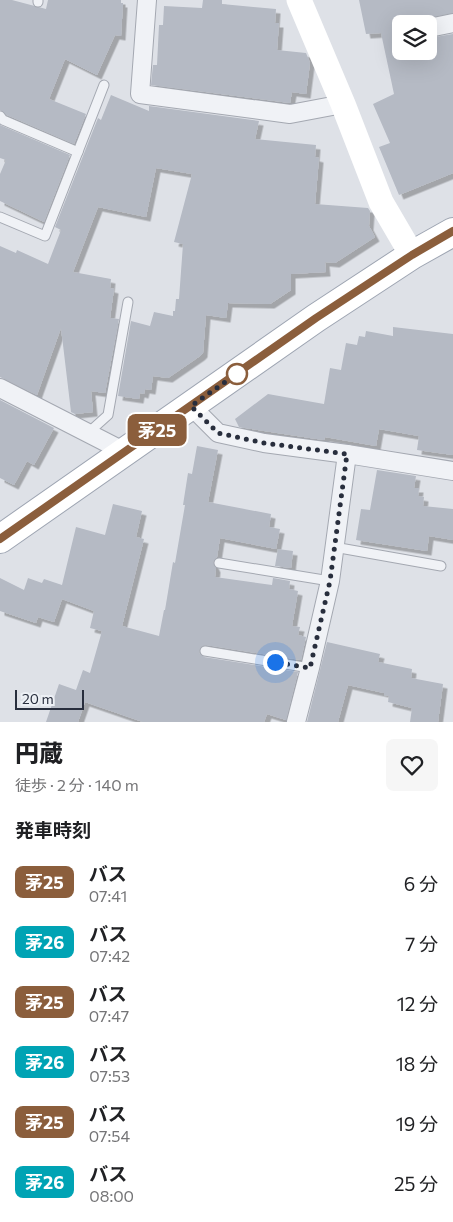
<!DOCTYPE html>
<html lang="ja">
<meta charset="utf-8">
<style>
body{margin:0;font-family:Commissioner,"Noto Sans JP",sans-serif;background:#f6f6f6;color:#202124;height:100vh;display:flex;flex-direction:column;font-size:19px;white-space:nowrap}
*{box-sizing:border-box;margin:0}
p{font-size:16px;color:#757577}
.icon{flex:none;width:28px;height:28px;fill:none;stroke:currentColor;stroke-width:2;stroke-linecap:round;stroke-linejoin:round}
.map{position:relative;height:722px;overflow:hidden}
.sheet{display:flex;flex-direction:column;background:#fff;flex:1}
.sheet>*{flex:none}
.badge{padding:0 10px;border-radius:8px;font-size:18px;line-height:32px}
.fabs{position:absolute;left:392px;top:15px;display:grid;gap:10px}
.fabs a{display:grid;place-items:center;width:45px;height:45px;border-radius:8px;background:#fff;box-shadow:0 5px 20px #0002;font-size:25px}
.scale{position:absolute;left:15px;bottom:12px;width:69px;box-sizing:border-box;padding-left:5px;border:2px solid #282e3d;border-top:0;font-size:14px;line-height:18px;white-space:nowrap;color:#282e3d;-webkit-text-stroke:4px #edf0f5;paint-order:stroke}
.you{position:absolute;width:25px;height:25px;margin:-12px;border:4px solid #fff;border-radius:50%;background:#1a73e8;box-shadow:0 0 0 8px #1a73e833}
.map>.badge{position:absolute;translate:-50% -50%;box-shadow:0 0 0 2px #fff}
h2{padding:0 15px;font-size:19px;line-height:45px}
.round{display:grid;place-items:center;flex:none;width:52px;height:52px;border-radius:8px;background:#f6f6f6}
.headline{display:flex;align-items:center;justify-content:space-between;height:85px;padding:0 15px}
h1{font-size:24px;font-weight:800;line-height:38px}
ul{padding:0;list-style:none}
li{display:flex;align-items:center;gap:15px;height:60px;padding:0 15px}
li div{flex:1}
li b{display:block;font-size:19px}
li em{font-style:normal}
li .badge{min-width:55px;font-weight:700;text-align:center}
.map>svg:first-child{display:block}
.building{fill:#b5bac4;filter:url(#shadow)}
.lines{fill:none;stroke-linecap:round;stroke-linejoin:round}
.lane-casing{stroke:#a4a8b1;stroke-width:11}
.street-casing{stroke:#a4a8b1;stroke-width:20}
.primary-casing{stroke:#9ea5b2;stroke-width:30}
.lane{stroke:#f0f2f6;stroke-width:9}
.street{stroke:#f0f2f6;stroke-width:18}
.secondary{stroke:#fff;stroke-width:25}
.primary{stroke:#fff;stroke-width:28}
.line-casing{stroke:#fff;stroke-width:11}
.line{stroke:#8b5e3c;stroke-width:8}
.walk{stroke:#282e3d;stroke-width:5;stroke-dasharray:0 9}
.stop-dot{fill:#fff;stroke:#8b5e3c;stroke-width:2.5}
</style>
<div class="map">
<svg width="453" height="722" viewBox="0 0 453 722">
<defs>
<filter id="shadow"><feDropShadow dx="4.5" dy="4.5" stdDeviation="0" flood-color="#0004"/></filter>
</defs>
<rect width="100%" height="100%" fill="#dee1e7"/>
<g class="building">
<path d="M 0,0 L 12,0 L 46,9 L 48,0 L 121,0 L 121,3 L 123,3 L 121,36 L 115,35 L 97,75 L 65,59 L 49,99 L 86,114 L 74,144 L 7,115 L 0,110 Z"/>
<path d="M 203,0 L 222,0 L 222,4 L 276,9 L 275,23 L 279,23 L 277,50 L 306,53 L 310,63 L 306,94 L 292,92 L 290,103 L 151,85 L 153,65 L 157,65 L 159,25 L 163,25 L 164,6 L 202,8 Z"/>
<path d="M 359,0 L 453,0 L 453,13 L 427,18 L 419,24 L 401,24 L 401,51 L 429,51 L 429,38 L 453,34 L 453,173 L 399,195 L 379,147 L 390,143 L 373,104 L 394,94 L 381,33 L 366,34 Z"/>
<path d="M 111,95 L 149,111 L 149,106 L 259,121 L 255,139 L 316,145 L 315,157 L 319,158 L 315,204 L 368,208 L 370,211 L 369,226 L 375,237 L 335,263 L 325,262 L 326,272 L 291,274 L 291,290 L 270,304 L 228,303 L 226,318 L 206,315 L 203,353 L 200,356 L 168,378 L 153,376 L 151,390 L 145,389 L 144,394 L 140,393 L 139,399 L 118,396 L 131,321 L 150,326 L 154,312 L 173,316 L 173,311 L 175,311 L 176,299 L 179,299 L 183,244 L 174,242 L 192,174 L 156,168 L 146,217 L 98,207 L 73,272 L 111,279 L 110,288 L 114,289 L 110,318 L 119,319 L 105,393 L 91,391 L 93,412 L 75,414 L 71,412 L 61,328 L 37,395 L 0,377 L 0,246 L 16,253 L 17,250 L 48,264 L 61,230 L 55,227 L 98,118 L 101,120 Z"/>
<path d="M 0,125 L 70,155 L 44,222 L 0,201 L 0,174 L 6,160 L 0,158 Z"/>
<path d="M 393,327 L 453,334 L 453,455 L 417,450 L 419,436 L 379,429 L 376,446 L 325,437 L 324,440 L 310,438 L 239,427 L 235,419 L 268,394 L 324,404 L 330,368 L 341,370 L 346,343 L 357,345 L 359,336 L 365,337 L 366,331 L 393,336 Z"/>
<path d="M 0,400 L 54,428 L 34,465 L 27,461 L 14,485 L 0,478 Z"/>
<path d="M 197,446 L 218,450 L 208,502 L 271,514 L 269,527 L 280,529 L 276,549 L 220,538 L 217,557 L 213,562 L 216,568 L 215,577 L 272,585 L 273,578 L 290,581 L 289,589 L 298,591 L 292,626 L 300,627 L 298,635 L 306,637 L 301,660 L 206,645 L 201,647 L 199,653 L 204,657 L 298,672 L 286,720 L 267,714 L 264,722 L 143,722 L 85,702 L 78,722 L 46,722 L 59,684 L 76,690 L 83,670 L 90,673 L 102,631 L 90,628 L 94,611 L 62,599 L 54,622 L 38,617 L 36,623 L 0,611 L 0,578 L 24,590 L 28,578 L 42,583 L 44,579 L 62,585 L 76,527 L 105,535 L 113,504 L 142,511 L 136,537 L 144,539 L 122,626 L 159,636 L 164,610 L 165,610 L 173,562 L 175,563 L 185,505 L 183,505 L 188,473 L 192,474 Z"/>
<path d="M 377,470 L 416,476 L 414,488 L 419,488 L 418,496 L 424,497 L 423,506 L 453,509 L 453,540 L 429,536 L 427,551 L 356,540 L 361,509 L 370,510 Z"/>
<path d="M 278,549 L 293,551 L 291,568 L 275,566 Z"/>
<path d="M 327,642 L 380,654 L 378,662 L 412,669 L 411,678 L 443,684 L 438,722 L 410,722 L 412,708 L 388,702 L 389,696 L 384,695 L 384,693 L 348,685 L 338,722 L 307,722 Z"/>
</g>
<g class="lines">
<defs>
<g id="lane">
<path d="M 38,2 L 38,0"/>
<path d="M 0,116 L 3,120 L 78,152"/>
<path d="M 0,217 L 45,236 L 104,85"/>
<path d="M 88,433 L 108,415 L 128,302"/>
<path d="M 334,547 L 441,566"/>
<path d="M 219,563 L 330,581"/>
<path d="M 205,651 L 310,668"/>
</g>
<g id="street">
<path d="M 147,0 L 140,94 L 290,114 L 343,104"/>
<path d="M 429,28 L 453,23"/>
<path d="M 0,388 L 125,452"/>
<path d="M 191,406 L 218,433 L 264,443 L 347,454 L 453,471"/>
<path d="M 296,722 L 310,668 L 330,581 L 347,454"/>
</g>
<path id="primary" d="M 0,539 L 316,318 L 412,255 L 453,232"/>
</defs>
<use href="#lane" class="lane-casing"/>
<use href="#street" class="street-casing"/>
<use href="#primary" class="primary-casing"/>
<use href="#lane" class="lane"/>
<use href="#street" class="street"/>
<path class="secondary" d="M 299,0 L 343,104 L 381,202 L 412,255"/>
<use href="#primary" class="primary"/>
</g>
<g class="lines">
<defs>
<path id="line" d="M 0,539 L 316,318 L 412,255 L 453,231"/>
</defs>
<use href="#line" class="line-casing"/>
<use href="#line" class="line"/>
<path class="walk" d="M 237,374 L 238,373 L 191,406 L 218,433 L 264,443 L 347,454 L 330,581 L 310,668 L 275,662"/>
</g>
<circle class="stop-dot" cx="237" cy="374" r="10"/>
</svg>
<div class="fabs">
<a><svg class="icon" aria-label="layers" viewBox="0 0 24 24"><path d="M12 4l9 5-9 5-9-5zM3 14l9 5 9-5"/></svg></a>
</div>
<div class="scale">20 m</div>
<div class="you" style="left:275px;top:662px"></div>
<b class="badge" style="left:157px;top:430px;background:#8b5e3c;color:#fff">茅25</b>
</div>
<section class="sheet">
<div class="headline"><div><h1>円蔵</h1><p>徒歩 · 2 分 · 140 m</p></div><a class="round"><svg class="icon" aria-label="heart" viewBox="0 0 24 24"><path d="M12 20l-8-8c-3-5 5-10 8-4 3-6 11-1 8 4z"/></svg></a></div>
<h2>発車時刻</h2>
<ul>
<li><span class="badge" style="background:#8b5e3c;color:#fff">茅25</span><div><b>バス</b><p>07:41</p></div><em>6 分</em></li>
<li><span class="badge" style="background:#00a3b4;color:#fff">茅26</span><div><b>バス</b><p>07:42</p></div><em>7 分</em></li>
<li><span class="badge" style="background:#8b5e3c;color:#fff">茅25</span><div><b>バス</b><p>07:47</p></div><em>12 分</em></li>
<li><span class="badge" style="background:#00a3b4;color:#fff">茅26</span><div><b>バス</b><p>07:53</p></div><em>18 分</em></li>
<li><span class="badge" style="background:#8b5e3c;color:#fff">茅25</span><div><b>バス</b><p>07:54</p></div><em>19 分</em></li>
<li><span class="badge" style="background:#00a3b4;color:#fff">茅26</span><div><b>バス</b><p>08:00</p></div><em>25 分</em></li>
</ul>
</section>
